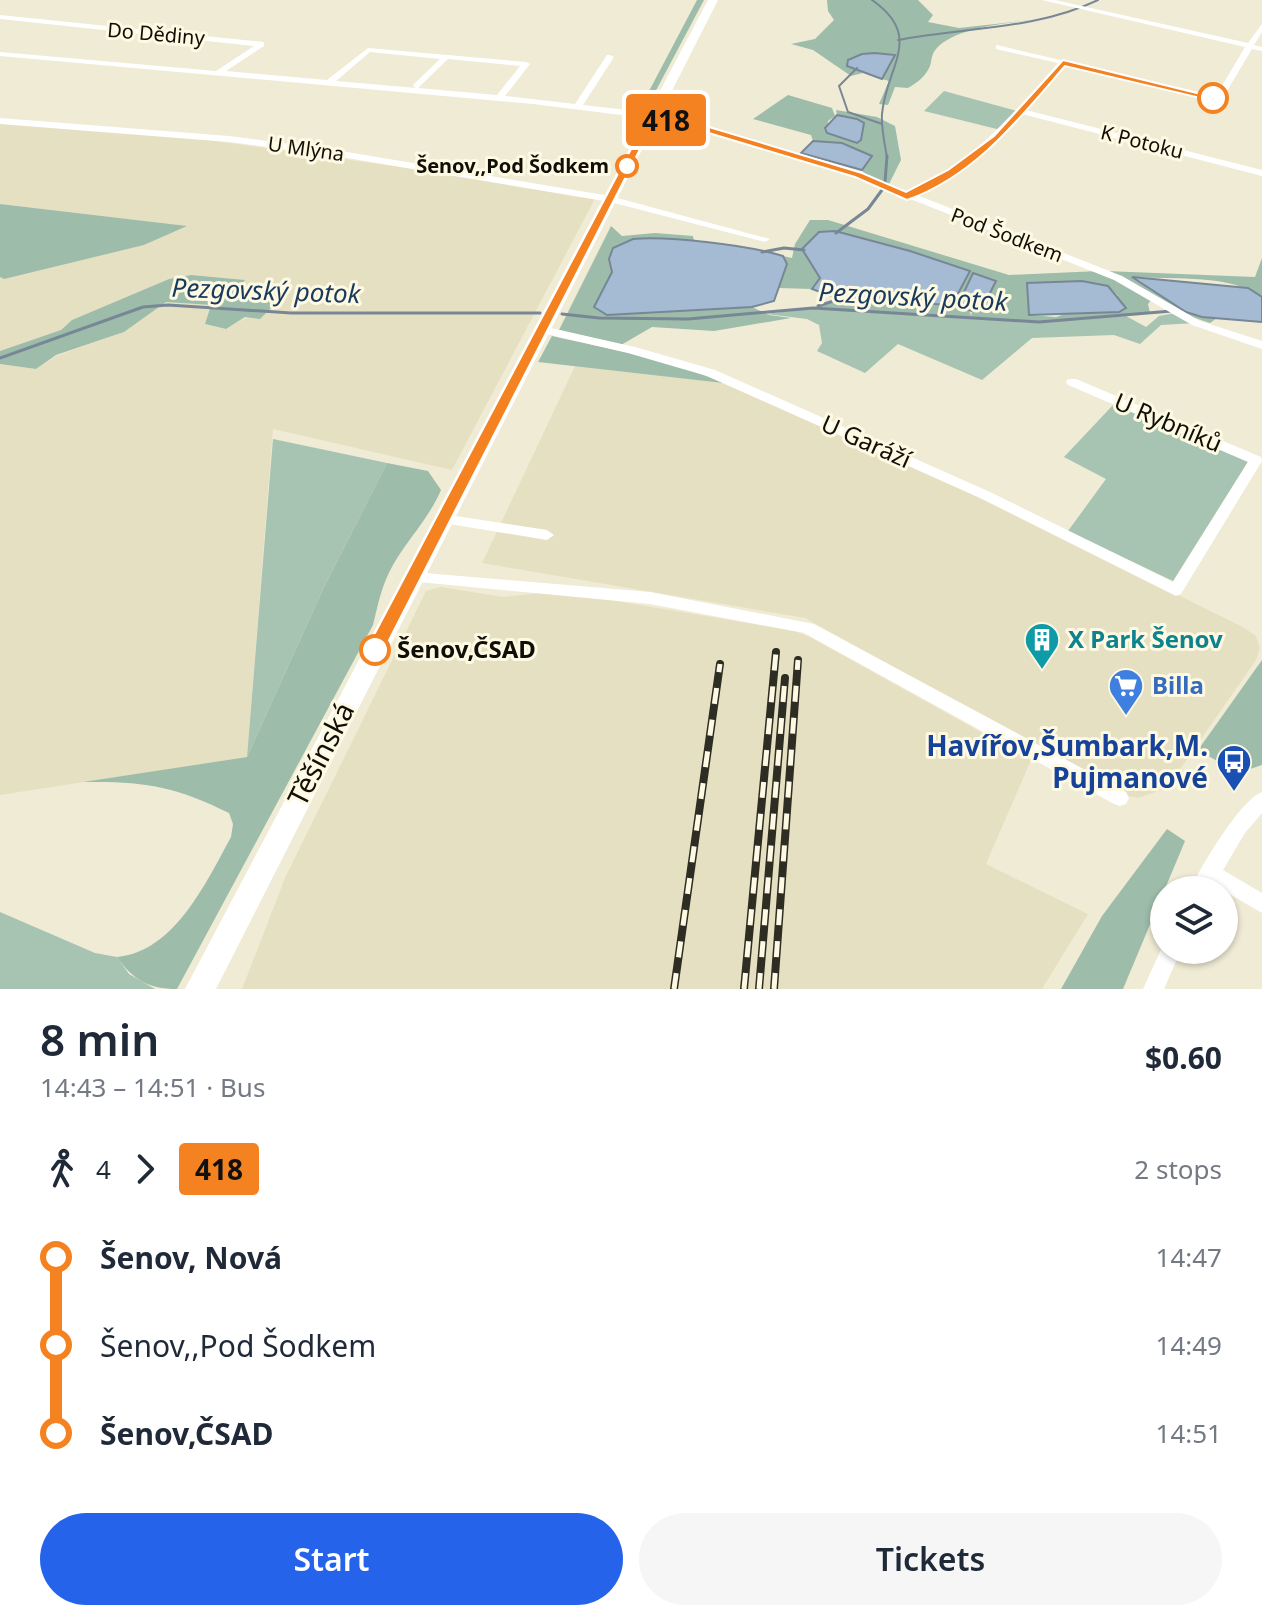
<!DOCTYPE html>
<meta charset="utf-8">
<style>
body{margin:0;font-family:"Noto Sans",sans-serif;background:#f6f6f7;color:#1f2937;height:100vh;display:flex;flex-direction:column;font-size:30px;white-space:nowrap}
*{box-sizing:border-box;margin:0}
p{font-size:26px;color:#747a83}
.icon{flex:none;width:44px;height:44px;fill:none;stroke:currentColor;stroke-width:2;stroke-linecap:round;stroke-linejoin:round}
.map{position:relative;height:989px;overflow:hidden}
.panel{display:flex;flex-direction:column;background:#fff;flex:1}
.panel>*{flex:none}
.badge{padding:0 16px;border-radius:6px;font-size:28px;line-height:52px}
.controls{position:absolute;left:1150px;top:876px;display:grid;gap:16px}
.controls a{display:grid;place-items:center;width:88px;height:88px;border-radius:50%;background:#fff;box-shadow:0 2px 6px #0004;font-size:40px}
.map>.badge{position:absolute;translate:-50% -50%;box-shadow:0 0 0 4px #fff}
.legs{display:flex;align-items:center;gap:12px;height:88px;padding:0 40px;font-size:26px}
.legs p{margin-inline-start:auto}
.headline{display:flex;align-items:center;justify-content:space-between;height:136px;padding:0 40px}
h1{font-size:44px;font-weight:600;line-height:60px}
.primary-button{display:flex;gap:16px;margin-top:auto;padding:16px 40px}
.primary-button a{flex:1;height:92px;border-radius:48px;background:#2563eb;color:#fff;font-size:32px;font-weight:600;line-height:92px;text-align:center}
.primary-button a+a{background:#f6f6f7;color:#1f2937}
ul{padding:0 40px;list-style:none}
li{display:flex;align-items:center;gap:28px;height:88px;font-size:30px}
li i{display:grid;place-items:center;width:12px;height:100%;margin:0 10px;background:currentColor}
li i::after{content:'';width:20px;height:20px;margin:-10px;border:6px solid;border-radius:50%;background:#fff}
li p{margin-inline-start:auto}
li:first-child i{background:linear-gradient(#0000 50%,currentColor 0)}
li:last-child i{background:linear-gradient(currentColor 50%,#0000 0)}
.map>svg:first-child{display:block}
.built{fill:#e6e0c3}
.green{fill:#a7c3b2}
.forest{fill:#9ebcaa;fill-rule:evenodd}
.water{fill:#a5bbd3;stroke:#788796;stroke-width:2}
.lines{fill:none;stroke-linecap:round;stroke-linejoin:round}
.stream-far1{stroke:#788796;stroke-width:2}
.stream{stroke:#788796;stroke-width:3}
.street{fill:#fff;fill-rule:evenodd}
.secondary{fill:#fff;fill-rule:evenodd}
.rail-casing{stroke:#2e2d23;stroke-width:8}
.rail{stroke:#fdf9e2;stroke-width:5;stroke-dasharray:16;stroke-linecap:butt}
.line-1{fill:#f58220;stroke:#fff;stroke-width:2}
.stop-1-dot{fill:#fff;stroke:#f58220;stroke-width:4}
.labels{text-anchor:middle;stroke-width:6;stroke-linejoin:round;paint-order:stroke}
.far-street-label{font-size:20px;fill:#100f07;stroke:#fdf9e2}
.far-stop-label{font-size:20px;font-weight:bold;fill:#100f07;stroke:#fdf9e2;text-anchor:end}
.street-label{font-size:24px;fill:#100f07;stroke:#fdf9e2}
.culture-label{font-size:24px;font-weight:bold;fill:#0d838f;stroke:#fdf9e2;text-anchor:start}
.stop-label{font-size:24px;font-weight:bold;fill:#100f07;stroke:#fdf9e2;text-anchor:start}
.shop-label{font-size:24px;font-weight:bold;fill:#366cbe;stroke:#fdf9e2;text-anchor:start}
.water-label{font-size:26px;font-style:italic;fill:#183a5c;stroke:#fdf9e2}
.near-transit-label{font-size:28px;font-weight:bold;fill:#164399;stroke:#fdf9e2;text-anchor:end}
.near-street-label{font-size:28px;fill:#100f07;stroke:#fdf9e2}
</style>
<div class="map">
<svg width="1262" height="989" viewBox="0 0 1262 989">
<rect width="100%" height="100%" fill="#f0ebd5"/>
<g class="built">
<path d="M 0,122 L 195,138 L 597,195 L 452,470 L 273,429 L 247,757 L 0,795 L 0,364 L 36,369 L 56,356 L 124,332 L 166,302 L 211,305 L 205,324 L 225,329 L 278,301 L 231,295 L 244,280 L 191,275 L 169,279 L 72,320 L 61,330 L 0,351 L 0,277 L 144,245 L 186,226 L 0,204 Z"/>
<path d="M 576,364 L 723,383 L 823,420 L 1243,627 L 1256,636 L 1260,648 L 1256,660 L 1167,788 L 1138,798 L 1122,795 L 805,618 L 482,563 Z"/>
<path d="M 441,587 L 503,597 L 556,591 L 795,631 L 810,637 L 1031,760 L 986,864 L 1088,914 L 1042,989 L 242,989 L 285,878 L 426,591 Z"/>
</g>
<g class="green">
<path d="M 944,91 L 1017,111 L 1001,130 L 924,111 Z"/>
<path d="M 813,308 L 969,316 L 969,310 L 972,317 L 1039,322 L 1126,316 L 1146,327 L 1159,316 L 1175,313 L 1196,323 L 1161,325 L 1140,344 L 1114,335 L 1032,338 L 982,380 L 898,344 L 865,373 L 817,351 L 822,343 L 819,325 L 807,319 L 766,314 Z"/>
<path d="M 1114,404 L 1249,460 L 1173,581 L 1068,531 L 1106,479 L 1064,457 Z"/>
<path d="M 273,439 L 387,463 L 323,589 L 247,757 Z"/>
<path d="M 0,912 L 95,953 L 117,957 L 129,974 L 155,989 L 0,989 Z"/>
</g>
<g class="forest">
<path d="M 697,0 L 704,0 L 644,113 L 638,112 Z"/>
<path d="M 827,0 L 918,0 L 933,15 L 928,22 L 959,28 L 1041,19 C 1010,23 956,26 936,49 C 931,55 932,60 930,66 C 926,76 917,83 908,88 L 895,87 L 888,105 L 879,104 L 889,81 L 882,79 L 895,55 L 863,54 L 848,60 L 847,66 L 863,73 L 851,76 L 813,50 L 791,44 L 815,39 L 834,20 L 828,11 Z"/>
<path d="M 788,95 L 832,108 L 835,116 L 828,121 L 827,133 L 857,143 L 857,119 L 837,115 L 836,110 L 877,117 L 895,126 L 901,160 L 888,186 L 865,175 L 862,170 L 872,156 L 842,143 L 813,141 L 811,135 L 753,119 Z"/>
<path d="M 0,204 L 187,226 L 144,245 L 4,279 L 0,277 Z"/>
<path d="M 810,220 L 828,220 L 1009,275 L 1099,271 L 1152,299 L 1148,304 L 1150,313 L 1039,322 L 971,317 L 972,311 L 982,309 L 996,282 L 974,273 L 957,307 L 969,310 L 969,317 L 813,308 L 830,302 L 844,291 L 952,305 L 970,272 L 910,251 L 835,231 L 821,278 L 812,289 L 778,288 L 787,264 L 783,256 L 792,258 L 795,244 ZM 1081,281 L 1108,286 L 1118,296 L 1056,317 L 1029,315 L 1028,283 Z"/>
<path d="M 611,226 L 622,236 L 655,233 L 693,236 L 694,241 L 633,239 L 609,260 L 612,272 L 594,307 L 607,315 L 752,307 L 769,315 L 791,318 L 714,331 L 652,327 L 621,345 L 559,330 Z"/>
<path d="M 1262,258 L 1262,297 C 1229,274 1177,280 1137,277 L 1202,317 L 1217,318 L 1210,323 L 1186,315 L 1106,271 L 1255,277 Z"/>
<path d="M 191,275 L 245,280 L 232,295 L 278,301 L 260,319 L 245,317 L 226,329 L 205,324 L 211,305 L 166,302 L 124,332 L 56,355 L 36,369 L 0,364 L 0,351 L 61,330 L 72,320 L 169,279 Z"/>
<path d="M 552,336 C 608,349 670,359 723,383 L 538,362 Z"/>
<path d="M 387,463 L 428,471 L 441,490 C 429,518 408,539 393,565 C 382,584 378,604 373,625 L 177,989 C 149,989 133,980 117,957 C 174,952 206,883 231,837 L 233,824 L 229,813 C 175,786 143,781 83,782 L 247,757 L 323,589 Z"/>
<path d="M 1262,660 L 1262,765 L 1238,773 L 1198,750 Z"/>
<path d="M 1167,829 L 1185,841 L 1123,989 L 1061,989 L 1102,916 Z"/>
</g>
<g class="water">
<path d="M 875,53 L 895,55 L 882,79 L 847,66 L 848,60 L 862,54 Z"/>
<path d="M 837,115 L 857,119 L 864,123 L 861,140 L 857,143 L 827,133 L 825,128 Z"/>
<path d="M 813,141 L 842,143 L 872,156 L 862,170 L 801,153 Z"/>
<path d="M 835,231 L 910,251 L 970,271 L 952,305 L 858,300 L 844,291 L 834,297 L 812,289 L 820,278 L 802,249 L 819,232 Z"/>
<path d="M 633,239 C 670,236 747,245 783,256 L 787,264 L 774,301 L 752,307 L 607,315 L 594,307 L 612,272 L 609,259 L 613,248 Z"/>
<path d="M 973,273 L 996,281 L 982,309 L 972,311 L 957,307 Z"/>
<path d="M 1132,277 L 1248,288 L 1262,297 L 1262,322 L 1202,317 L 1186,312 Z"/>
<path d="M 1082,281 L 1108,286 L 1126,308 L 1119,312 L 1029,315 L 1027,283 Z"/>
</g>
<g class="lines">
<g class="stream-far1">
<path d="M 872,0 C 925,37 886,66 882,114 C 881,129 885,144 887,158"/>
<path d="M 898,40 C 966,27 1035,30 1098,0"/>
<path d="M 857,68 L 839,86 L 848,112 L 882,124"/>
</g>
<g class="stream">
<path d="M 885,182 L 887,156"/>
<path d="M 836,233 L 868,209 L 882,190"/>
<path d="M 762,252 L 784,248 L 804,250"/>
<path d="M 818,306 L 855,294"/>
<path d="M 562,314 L 599,318 L 688,319 L 813,308 L 1039,322 L 1172,311"/>
<path d="M 0,358 L 143,307 L 168,305 L 291,313 L 540,313"/>
</g>
<g class="street">
<path d="M 1042,0 L 1055,0 L 1248,43 L 1262,24 L 1262,32 L 1254,45 L 1262,47 L 1262,51 L 1252,49 L 1221,101 L 1065,65 L 1026,110 L 1262,170 L 1262,176 L 1022,114 C 992,148 959,176 917,195 L 1122,276 L 1200,321 L 1262,341 L 1262,349 L 1192,325 L 1114,280 L 855,177 L 703,131 L 645,118 L 533,104 L 0,56 L 0,52 L 216,71 L 254,46 L 0,19 L 0,15 L 264,42 L 264,46 L 226,71 L 327,80 L 368,48 L 526,62 L 530,64 L 505,96 L 575,104 L 607,55 L 610,55 L 614,57 L 583,105 L 645,112 L 708,127 L 861,173 L 909,192 C 971,164 1013,114 1058,63 L 996,49 L 996,45 L 1216,96 L 1245,47 ZM 370,52 L 440,59 L 414,84 L 413,86 L 416,88 L 336,81 ZM 448,59 L 520,66 L 497,95 L 418,88 Z"/>
<path d="M 0,118 L 229,136 L 341,151 L 610,196 L 770,239 L 765,242 L 610,202 L 341,157 L 229,142 L 0,124 Z"/>
<path d="M 542,326 L 635,347 L 715,370 L 990,492 L 1173,582 L 1248,462 L 1068,385 L 1066,382 L 1068,379 L 1076,379 L 1261,457 L 1262,461 L 1181,594 L 1176,596 L 980,498 L 707,376 L 628,353 L 538,332 L 538,328 Z"/>
<path d="M 442,514 L 547,530 L 554,535 L 547,540 L 437,522 L 435,519 Z"/>
<path d="M 413,572 L 650,592 L 814,624 L 1126,792 L 1129,798 L 1126,804 L 1120,806 L 1114,804 L 804,633 L 650,604 L 408,581 L 405,577 L 408,573 Z"/>
<path d="M 1262,792 L 1262,813 L 1245,833 L 1223,870 L 1262,893 L 1262,913 L 1214,885 L 1211,890 L 1190,890 C 1200,868 1240,800 1262,792 Z"/>
<path d="M 1164,943 L 1164,950 L 1181,950 L 1164,989 L 1143,989 Z"/>
</g>
<path class="secondary" d="M 708,0 L 718,0 L 216,989 L 185,989 Z"/>
<defs>
<g id="rail">
<path d="M 674,989 L 720,664"/>
<path d="M 744,989 L 776,652"/>
<path d="M 759,989 L 785,678"/>
<path d="M 774,989 L 798,660"/>
</g>
</defs>
<use href="#rail" class="rail-casing"/>
<use href="#rail" class="rail"/>
</g>
<path class="line-1" d="M 1063,60 L 1217,98 L 1213,101 L 1065,66 C 1020,118 975,176 907,200 L 855,177 L 702,131 L 655,120 L 384,650 L 375,656 L 369,654 L 366,650 L 649,115 L 709,127 L 862,173 L 906,192 L 948,170 L 994,136 Z"/>
<defs>
<symbol id="building-pin" viewBox="-11 -11 22 30"><path d="M0 17L-7.5 6A9.5 9.5 0 1 1 7.5 6Z" fill="#0f9aa8" stroke="#fdf9e2"/><path d="M-4-6H4V6H1V3H-1V6H-4ZM-2.5-4.3h1.7v1.8h-1.7ZM.8-4.3h1.7v1.8H.8ZM-2.5-1h1.7V.8h-1.7ZM.8-1h1.7V.8H.8Z" fill="#fff"/></symbol>
<symbol id="supermarket-pin" viewBox="-11 -11 22 30"><path d="M0 17L-7.5 6A9.5 9.5 0 1 1 7.5 6Z" fill="#3f7fe0" stroke="#fdf9e2"/><path d="M-6-5.5h2.5l.6 2H6L4.5 2H-2.5L-4.4-4H-6ZM-1.5 3.2a1.3 1.3 0 1 0 .1 0ZM3 3.2a1.3 1.3 0 1 0 .1 0Z" fill="#fff"/></symbol>
<symbol id="bus-pin" viewBox="-11 -11 22 30"><path d="M0 17L-7.5 6A9.5 9.5 0 1 1 7.5 6Z" fill="#1a4fb4" stroke="#fdf9e2"/><path d="M-5-6H5V4H4V6H2V4H-2V6H-4V4H-5ZM-3.5-4V0h7V-4ZM-3.5 1.2v1.5H-2V1.2ZM2 1.2v1.5H3.5V1.2Z" fill="#fff"/></symbol>
</defs>
<g fill-rule="evenodd">
<use href="#building-pin" x="1022" y="620" width="40" height="54"/>
<use href="#supermarket-pin" x="1106" y="666" width="40" height="54"/>
<use href="#bus-pin" x="1214" y="742" width="40" height="54"/>
</g>
<g class="stop-1-dot">
<circle cx="1213" cy="98" r="14"/>
<circle cx="627" cy="166" r="10"/>
<circle cx="375" cy="650" r="14"/>
</g>
<g class="labels">
<g class="far-street-label">
<text transform="translate(156 34) rotate(5)" y="7">Do Dědiny</text>
<text transform="translate(1142 142) rotate(14)" y="7">K Potoku</text>
<text transform="translate(306 149) rotate(8)" y="7">U Mlýna</text>
<text transform="translate(1007 235) rotate(21)" y="7">Pod Šodkem</text>
</g>
<g class="far-stop-label">
<text x="609" y="173">Šenov,,Pod Šodkem</text>
</g>
<g class="street-label">
<text transform="translate(1168 423) rotate(23)" y="8">U Rybníků</text>
<text transform="translate(866 442) rotate(24)" y="8">U Garáží</text>
</g>
<g class="culture-label">
<text x="1068" y="648">X Park Šenov</text>
</g>
<g class="stop-label">
<text x="397" y="658">Šenov,ČSAD</text>
</g>
<g class="shop-label">
<text x="1152" y="694">Billa</text>
</g>
<g class="water-label">
<text transform="translate(266 291) rotate(2)" y="9">Pezgovský potok</text>
<text transform="translate(913 297) rotate(3)" y="9">Pezgovský potok</text>
</g>
<g class="near-transit-label">
<text x="1208" y="756">Havířov,Šumbark,M.<tspan x="1208" dy="32">Pujmanové</tspan></text>
</g>
<g class="near-street-label">
<text transform="translate(321 754) rotate(-63)" y="10">Těšínská</text>
</g>
</g>
</svg>
<div class="controls">
<a><svg class="icon" aria-label="layers" viewBox="0 0 24 24"><path d="M12 4l9 5-9 5-9-5zM3 14l9 5 9-5"/></svg></a>
</div>
<b class="badge" style="left:666px;top:120px;background:#f58220;color:#111">418</b>
</div>
<section class="panel">
<div class="headline"><div><h1>8 min</h1><p>14:43 – 14:51 · Bus</p></div><b>$0.60</b></div>
<div class="legs"><svg class="icon" aria-label="walk" viewBox="0 0 24 24"><circle cx="13" cy="4" r="2"/><path d="M13 8l-2 6 4 7M11 14l-3 7M7 12l3-4h3l4 4"/></svg>4<svg class="icon" aria-label="forward" viewBox="0 0 24 24"><path d="M9 5l7 7-7 7"/></svg><b class="badge" style="background:#f58220;color:#111">418</b><p>2 stops</p></div>
<ul>
<li><i style="color:#f58220"></i><b>Šenov, Nová</b><p>14:47</p></li>
<li><i style="color:#f58220"></i><span>Šenov,,Pod Šodkem</span><p>14:49</p></li>
<li><i style="color:#f58220"></i><b>Šenov,ČSAD</b><p>14:51</p></li>
</ul>
<div class="primary-button"><a>Start</a><a>Tickets</a></div>
</section>
